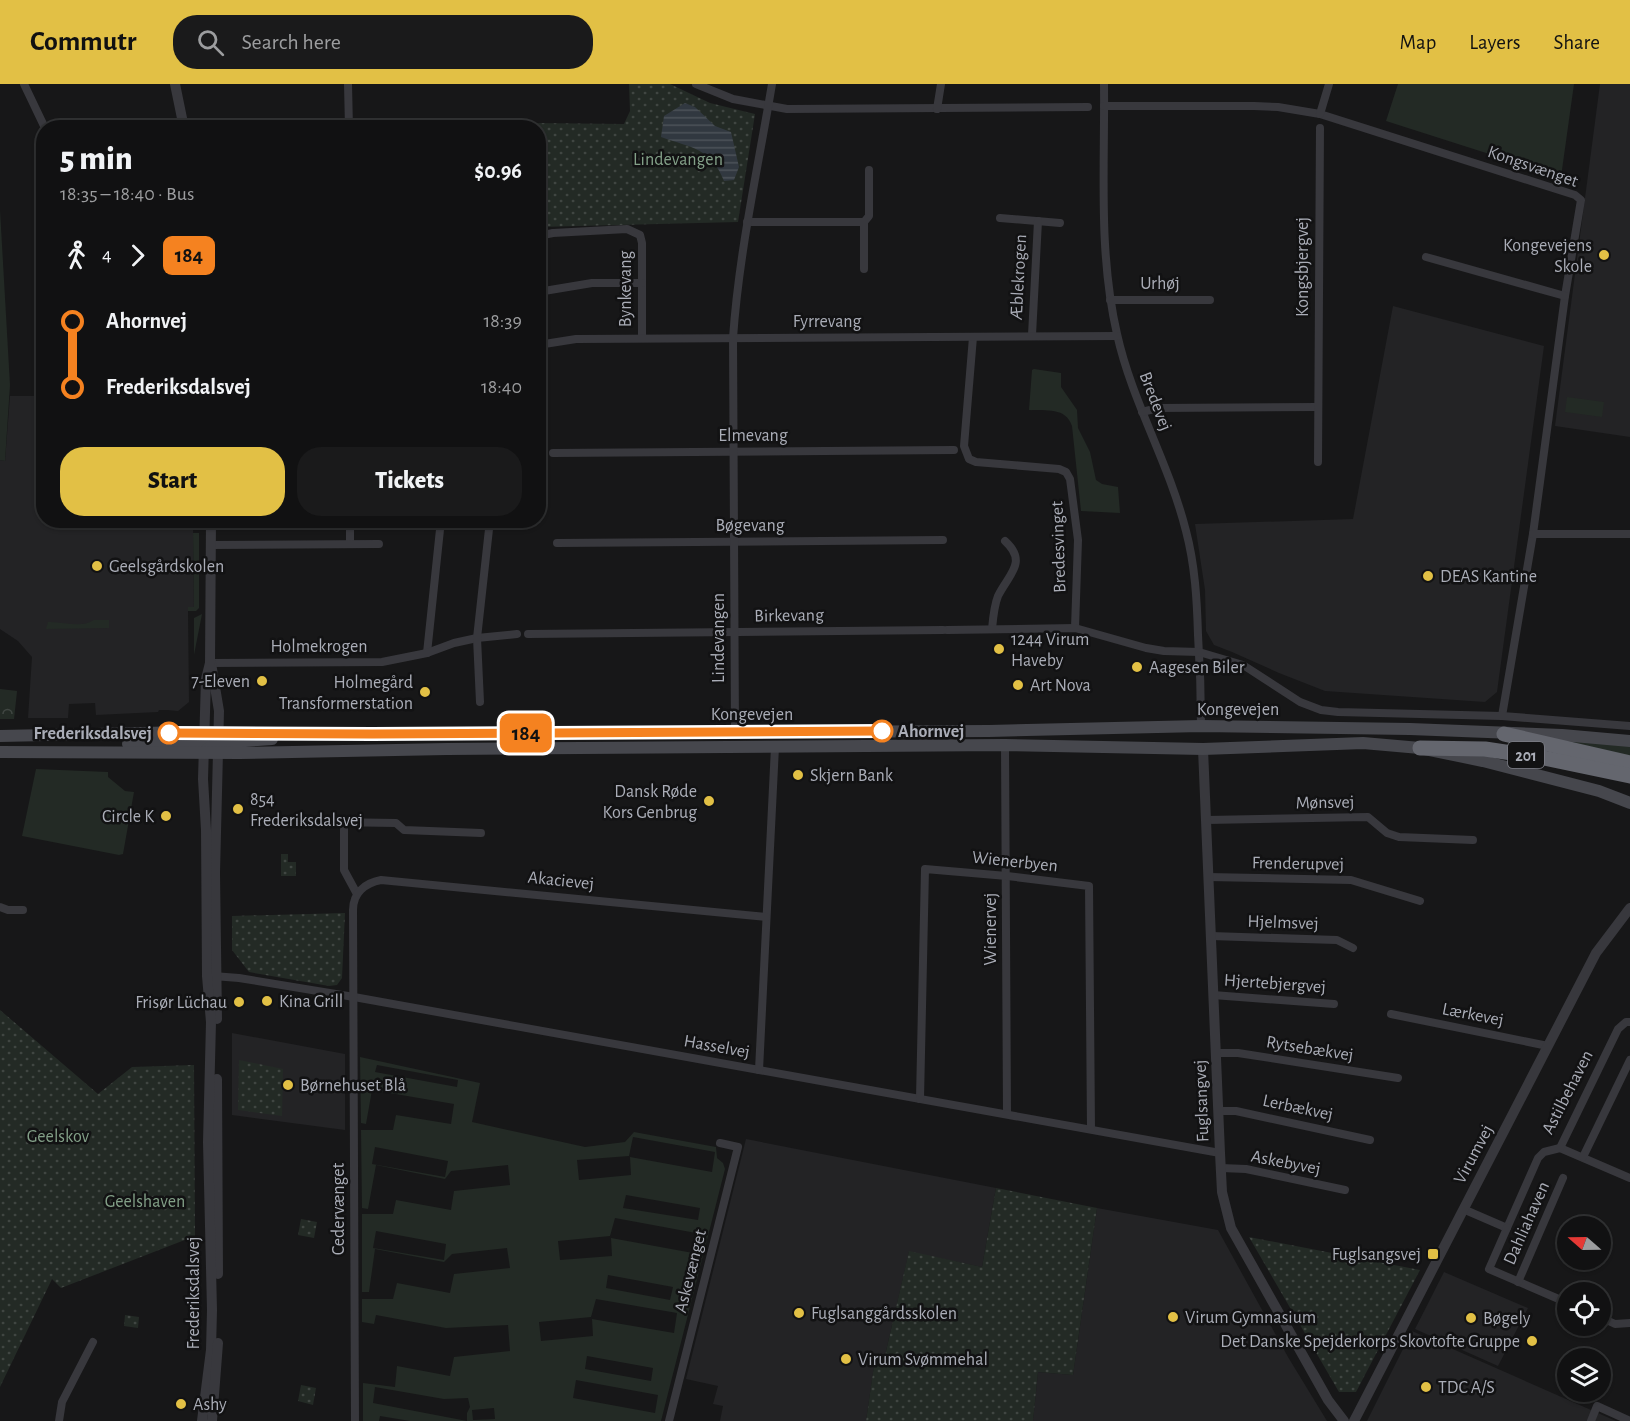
<!DOCTYPE html>
<meta charset="utf-8">
<style>
body{margin:0;font-family:"Alegreya Sans",sans-serif;background:#1a1a1b;color:#f1f3f6;height:100vh;display:flex;flex-direction:column;font-size:22px;white-space:nowrap}
*{box-sizing:border-box;margin:0}
p{font-size:20px;color:#9c9d9f}
.icon{flex:none;width:33px;height:33px;fill:none;stroke:currentColor;stroke-width:2;stroke-linecap:round;stroke-linejoin:round}
.map{position:relative;flex:1;overflow:hidden}
.side{position:absolute;left:36px;top:36px;width:510px;height:408px;display:flex;flex-direction:column;background:#111112;border-radius:24px;box-shadow:0 2px 4px #0004,0 0 0 2px #303132}
.side>*{flex:none}
.badge{padding:0 12px;border-radius:9px;font-size:21px;line-height:39px}
.needle{width:39px;rotate:290deg}
.buttons{position:absolute;left:1557px;top:1132px;display:grid;gap:12px}
.buttons a{display:grid;place-items:center;width:54px;height:54px;border-radius:50%;background:#111112;box-shadow:0 2px 4px #0004,0 0 0 2px #303132;font-size:30px}
.map>.badge{position:absolute;translate:-50% -50%;box-shadow:0 0 0 3px #fff}
.legs{display:flex;align-items:center;gap:9px;height:66px;padding:0 24px;font-size:20px}
.legs p{margin-inline-start:auto}
.headline{display:flex;align-items:center;justify-content:space-between;height:102px;padding:0 24px}
h1{font-size:33px;font-weight:800;line-height:45px}
.action{display:flex;gap:12px;margin-top:auto;padding:12px 24px}
.action a{flex:1;height:69px;border-radius:24px;background:#e2c045;color:#111;font-size:24px;font-weight:800;line-height:69px;text-align:center}
.action a+a{background:#1a1a1b;color:#f1f3f6}
ul{padding:0 24px;list-style:none}
li{display:flex;align-items:center;gap:21px;height:66px;font-size:22px}
li i{display:grid;place-items:center;width:9px;height:100%;margin:0 8px;background:currentColor}
li i::after{content:'';width:15px;height:15px;margin:-8px;border:4px solid;border-radius:50%;background:#111112}
li p{margin-inline-start:auto}
li:first-child i{background:linear-gradient(#0000 50%,currentColor 0)}
li:last-child i{background:linear-gradient(currentColor 50%,#0000 0)}
header{display:flex;align-items:center;gap:36px;box-sizing:border-box;height:84px;padding:0 30px;background:#e2c045;color:#111}
header strong{font-size:28px}
nav{display:flex;gap:33px;margin-inline-start:auto;font-size:21px}
.search{width:420px;height:54px;background:#1a1a1b;display:flex;align-items:center;gap:15px;box-sizing:border-box;padding:0 21px;border-radius:24px;color:#9c9d9f;font-size:22px}
.map>svg:first-child{display:block}
.built{fill:#232325}
.grass{fill:#232a25;fill-rule:evenodd}
.forest{fill:url(#forest-crowns)}
.park{fill:url(#park-dots)}
.water{fill:url(#water-rules)}
.lines{fill:none;stroke-linecap:round;stroke-linejoin:round}
.minor{stroke:#38383d;stroke-width:8}
.tertiary{stroke:#38383d;stroke-width:10}
.secondary{stroke:#46474d;stroke-width:12}
.motorway{stroke:#64666e;stroke-width:15}
.line-1-casing{stroke:#fff;stroke-width:14}
.line-1{stroke:#f58220;stroke-width:9}
.poi-dot{fill:#e2c045;stroke:#121213;stroke-width:2}
.stop-1-dot{fill:#fff;stroke:#f58220;stroke-width:3}
.labels{text-anchor:middle;stroke-width:5;stroke-linejoin:round;paint-order:stroke}
.shield{fill:#121213;stroke:#7c7e86;stroke-width:1.5}
.shield-label{font-size:16px;font-weight:bold;fill:#aaadb7}
.park-label{font-size:18px;fill:#83a088;stroke:#121213}
.street-label{font-size:18px;fill:#aaadb7;stroke:#121213}
.poi-label{font-size:18px;fill:#aaadb7;stroke:#121213;text-anchor:start}
.stop-label{font-size:18px;font-weight:bold;fill:#aaadb7;stroke:#121213;text-anchor:start}
</style>
<header>
<strong>Commutr</strong>
<div class="search"><svg class="icon" aria-label="search" viewBox="0 0 24 24"><circle cx="10" cy="10" r="6"/><path d="M15 15l6 6"/></svg>Search here</div>
<nav><a>Map</a><a>Layers</a><a>Share</a></nav>
</header>
<div class="map">
<svg width="1630" height="1337" viewBox="0 0 1630 1337">
<defs>
<pattern id="forest-crowns" width="20" height="18" patternUnits="userSpaceOnUse" patternTransform="scale(1.5)"><rect width="20" height="18" fill="#232a25"/><path d="M2 6a3 3 0 1 1 6 0M12 15a3 3 0 1 1 6 0" fill="none" stroke="#404642"/></pattern>
<pattern id="park-dots" width="8" height="8" patternUnits="userSpaceOnUse" patternTransform="scale(1.5)"><rect width="8" height="8" fill="#232a25"/><path d="M2 2h.1M6 6h.1" fill="none" stroke="#404642" stroke-width="1.8" stroke-linecap="round"/></pattern>
<pattern id="water-rules" width="6" height="5" patternUnits="userSpaceOnUse" patternTransform="scale(1.5)"><rect width="6" height="5" fill="#313840"/><path d="M0 2.5h6" fill="none" stroke="#4c5259"/></pattern>
</defs>
<rect width="100%" height="100%" fill="#171718"/>
<g class="built">
<path d="M 1600,0 L 1630,0 L 1630,353 L 1555,342 Z"/>
<path d="M 1393,222 L 1544,262 L 1497,608 L 1485,618 L 1325,607 L 1279,589 L 1232,568 L 1214,561 L 1206,547 L 1205,506 L 1195,440 L 1353,435 Z"/>
<path d="M 10,312 L 43,312 L 44,436 L 193,437 L 194,523 L 188,523 L 188,527 L 189,618 L 178,627 L 167,626 L 159,626 L 158,628 L 96,631 L 95,619 L 69,620 L 68,634 L 28,634 L 32,573 L 18,557 L 0,545 L 0,376 L 5,377 Z"/>
<path d="M 232,949 L 345,970 L 345,1046 L 232,1031 Z"/>
<path d="M 746,1055 L 996,1104 L 982,1183 L 909,1168 L 884,1276 L 875,1276 L 866,1337 L 720,1337 L 723,1322 L 713,1320 L 718,1302 L 686,1295 Z"/>
<path d="M 1097,1124 L 1218,1146 L 1288,1273 L 1327,1337 L 1033,1337 L 1038,1288 L 1073,1291 Z"/>
<path d="M 1444,1188 L 1528,1224 L 1498,1282 L 1415,1245 Z"/>
<path d="M 1412,1247 L 1616,1337 L 1367,1337 Z"/>
</g>
<g class="grass">
<path d="M 1398,0 L 1574,0 L 1561,93 L 1386,37 Z"/>
<path d="M 0,126 L 10,301 L 5,377 L 0,376 Z"/>
<path d="M 1034,285 L 1061,289 L 1061,303 L 1077,326 L 1078,344 L 1090,368 L 1096,396 L 1102,400 L 1118,403 L 1120,429 L 1081,427 L 1072,342 C 1066,323 1046,327 1029,326 L 1032,286 Z"/>
<path d="M 1567,313 L 1604,318 L 1602,333 L 1565,328 Z"/>
<path d="M 113,437 L 142,437 L 142,442 L 136,446 L 113,446 Z"/>
<path d="M 193,449 L 199,449 L 199,524 L 196,527 L 188,527 L 188,523 L 194,523 Z"/>
<path d="M 202,530 L 194,571 L 194,534 Z"/>
<path d="M 94,536 L 109,536 L 109,544 L 46,545 L 48,538 C 63,537 80,545 94,536 Z"/>
<path d="M 1550,654 L 1630,662 L 1630,672 Z"/>
<path d="M 36,685 L 108,688 L 108,693 L 125,707 L 134,708 L 123,770 L 119,771 L 22,752 Z"/>
<path d="M 360,973 L 480,999 L 472,1038 L 585,1063 L 625,1058 L 634,1048 L 716,1063 L 717,1074 L 723,1079 L 725,1085 L 661,1337 L 410,1337 L 380,1332 L 379,1337 L 363,1337 L 363,1299 L 395,1303 L 397,1282 L 450,1292 L 454,1273 L 510,1267 L 508,1241 L 446,1244 L 376,1231 L 374,1240 L 362,1238 L 362,1215 L 393,1215 L 397,1199 L 450,1209 L 454,1190 L 510,1184 L 507,1164 L 452,1170 L 444,1178 L 375,1165 L 369,1208 L 362,1208 L 362,1130 L 393,1130 L 396,1116 L 451,1126 L 454,1107 L 510,1101 L 508,1081 L 451,1087 L 445,1095 L 376,1081 L 368,1125 L 362,1124 L 361,1046 L 393,1046 L 396,1031 L 451,1040 L 454,1020 L 372,1006 L 366,1040 L 361,1039 ZM 377,981 L 458,996 L 457,1003 L 375,988 ZM 633,1053 L 715,1068 L 712,1088 L 630,1073 L 631,1091 L 579,1096 L 577,1076 L 629,1072 ZM 375,1063 L 448,1077 L 445,1093 L 372,1080 ZM 626,1111 L 700,1124 L 698,1136 L 623,1124 ZM 615,1134 L 696,1149 L 693,1169 L 611,1154 L 612,1172 L 560,1176 L 558,1157 L 610,1152 ZM 376,1147 L 446,1160 L 444,1176 L 373,1164 ZM 608,1191 L 673,1203 L 670,1216 L 606,1204 ZM 596,1215 L 677,1229 L 674,1249 L 592,1235 L 593,1252 L 541,1257 L 539,1238 L 591,1233 ZM 587,1272 L 653,1284 L 651,1297 L 585,1285 ZM 576,1296 L 658,1311 L 655,1329 L 573,1314 ZM 375,1303 L 444,1315 L 468,1314 L 470,1323 L 467,1329 L 467,1337 L 373,1319 ZM 494,1324 L 495,1335 L 473,1336 L 472,1326 Z"/>
</g>
<path class="forest" d="M 0,605 L 17,607 L 14,635 L 0,635 Z"/>
<g class="park">
<path d="M 629,0 L 670,0 L 710,19 L 755,30 L 738,138 L 539,143 L 538,44 L 432,44 L 433,38 L 624,40 L 630,27 Z"/>
<path d="M 281,770 L 288,770 L 288,778 L 296,778 L 296,792 L 281,792 Z"/>
<path d="M 345,829 L 342,894 L 337,901 L 329,902 L 249,888 L 232,866 L 232,832 Z"/>
<path d="M 0,926 L 98,1010 L 132,983 L 194,981 L 195,1152 L 61,1204 L 52,1195 L 0,1303 Z"/>
<path d="M 239,976 L 283,985 L 282,1032 L 238,1026 Z"/>
<path d="M 996,1104 L 1097,1124 L 1073,1291 L 1038,1288 L 1033,1337 L 866,1337 L 875,1275 L 884,1276 L 909,1167 L 982,1183 Z"/>
<path d="M 301,1135 L 317,1138 L 314,1154 L 298,1151 Z"/>
<path d="M 1249,1153 L 1420,1186 L 1356,1308 L 1339,1308 Z"/>
<path d="M 125,1231 L 139,1233 L 138,1244 L 124,1242 Z"/>
<path d="M 301,1301 L 316,1304 L 313,1321 L 298,1317 Z"/>
</g>
<path class="water" d="M 685,19 L 695,23 L 715,42 L 731,48 L 739,83 L 734,96 L 724,97 C 711,64 692,64 661,53 L 664,32 Z"/>
<g class="lines">
<g class="minor">
<path d="M 24,0 L 45,44"/>
<path d="M 348,0 L 349,44"/>
<path d="M 696,0 L 733,15 L 787,25 L 1088,23"/>
<path d="M 1104,0 C 1105,84 1098,167 1117,250 C 1132,318 1169,379 1186,447 C 1195,481 1197,516 1198,551 C 1200,581 1201,612 1201,642"/>
<path d="M 1104,22 L 1254,22 L 1278,23 L 1320,30 L 1575,111 L 1581,116 L 1565,212 L 1533,450 L 1502,632"/>
<path d="M 937,25 L 941,0"/>
<path d="M 1320,30 L 1329,0"/>
<path d="M 1000,134 L 1060,139"/>
<path d="M 747,138 L 864,138"/>
<path d="M 538,152 L 553,149 L 627,145 L 640,151 L 642,159 L 642,254"/>
<path d="M 1426,173 L 1565,212"/>
<path d="M 864,185 L 864,138 L 869,132 L 869,86"/>
<path d="M 538,208 L 592,199 L 642,199"/>
<path d="M 1110,216 L 1210,216"/>
<path d="M 1032,251 L 1038,137"/>
<path d="M 973,253 L 964,362 L 969,375 L 976,378 L 1059,385 L 1066,388 L 1070,395 L 1078,456 L 1075,544"/>
<path d="M 538,261 L 576,255 L 1117,252"/>
<path d="M 1142,328 L 1158,324 L 1318,323"/>
<path d="M 553,369 L 954,366"/>
<path d="M 1318,378 L 1320,44"/>
<path d="M 350,436 L 350,460"/>
<path d="M 1533,450 L 1630,450"/>
<path d="M 557,459 L 943,456"/>
<path d="M 211,461 L 379,460"/>
<path d="M 992,545 C 993,534 994,522 998,512 C 1009,490 1028,478 1005,457"/>
<path d="M 947,546 L 1075,544 L 1146,564 L 1164,567 L 1199,568 L 1243,581 L 1300,618 L 1321,626 L 1338,628 L 1502,632 L 1630,642"/>
<path d="M 528,550 L 943,546"/>
<path d="M 427,569 L 441,436"/>
<path d="M 210,579 L 382,578 L 427,569 L 454,559 L 477,554 L 517,550"/>
<path d="M 480,618 L 477,554 L 490,436"/>
<path d="M 735,648 L 733,254 C 739,168 758,84 772,0"/>
<path d="M 1005,661 L 1007,1030"/>
<path d="M 1207,736 L 1368,733 L 1387,749 L 1399,753 L 1473,756"/>
<path d="M 266,737 L 396,739 L 404,746 L 481,749"/>
<path d="M 344,738 L 344,786 L 357,810"/>
<path d="M 1208,793 L 1351,796 L 1420,817"/>
<path d="M 0,823 L 8,826 L 23,826"/>
<path d="M 1211,852 L 1337,856 L 1353,864"/>
<path d="M 213,892 L 239,894 L 354,913 L 1220,1069"/>
<path d="M 1213,911 L 1334,920"/>
<path d="M 1391,930 L 1548,962"/>
<path d="M 1216,969 L 1238,969 L 1398,994"/>
<path d="M 759,986 L 775,663"/>
<path d="M 920,1015 L 925,785 L 1007,792 L 1089,802 L 1091,1045"/>
<path d="M 1218,1027 L 1236,1027 L 1370,1056"/>
<path d="M 1560,1064 L 1630,1094"/>
<path d="M 1583,1073 L 1630,976"/>
<path d="M 1221,1084 L 1246,1085 L 1345,1106"/>
<path d="M 1463,1125 L 1507,1144 L 1538,1074 L 1544,1068 L 1560,1064 L 1618,945 L 1626,938 L 1630,938"/>
<path d="M 1507,1144 L 1489,1185 L 1568,1219"/>
<path d="M 1518,1198 L 1563,1094"/>
<path d="M 1600,1233 L 1615,1240 L 1630,1239"/>
<path d="M 59,1337 L 62,1318 L 93,1258"/>
<path d="M 355,1337 L 353,826 C 353,809 365,799 381,796 L 766,833"/>
<path d="M 669,1337 L 738,1063 L 720,1059"/>
<path d="M 1591,1337 L 1597,1322 L 1630,1337"/>
</g>
<g class="tertiary">
<path d="M 175,0 L 184,44"/>
<path d="M 211,579 L 219,627 L 215,789 L 217,935"/>
<path d="M 1203,665 L 1220,1069 L 1222,1108 L 1231,1144 L 1328,1316 L 1344,1337"/>
<path d="M 217,995 L 218,1190"/>
<path d="M 202,1337 L 211,1266 L 212,1226 L 208,1058 L 211,938 L 207,892 L 206,746 L 203,695 L 206,595 L 210,579 L 211,436"/>
<path d="M 212,1337 L 218,1259"/>
<path d="M 1354,1337 L 1596,869 L 1630,824"/>
</g>
<g class="secondary">
<path d="M 0,652 L 189,648 L 372,650 L 989,647 L 1201,642 L 1410,645 L 1562,651 L 1630,657"/>
<path d="M 128,660 L 204,659 L 216,654 L 218,648"/>
<path d="M 207,665 L 218,659 L 272,655"/>
<path d="M 0,668 L 240,669 L 447,665 L 1005,661 L 1203,665 L 1363,659 L 1420,664 L 1483,677 L 1599,707 L 1630,719"/>
</g>
<g class="motorway">
<path d="M 1504,650 L 1630,679"/>
<path d="M 1420,664 L 1485,665 L 1539,673 L 1630,692"/>
</g>
</g>
<g class="lines">
<defs>
<path id="line-1" d="M 169,649 L 372,650 L 882,647"/>
</defs>
<use href="#line-1" class="line-1-casing"/>
<use href="#line-1" class="line-1"/>
</g>
<g class="poi-dot">
<circle cx="1604" cy="171" r="6"/>
<circle cx="97" cy="482" r="6"/>
<circle cx="1428" cy="492" r="6"/>
<circle cx="999" cy="565" r="6"/>
<circle cx="1137" cy="583" r="6"/>
<circle cx="262" cy="597" r="6"/>
<circle cx="1018" cy="601" r="6"/>
<circle cx="425" cy="608" r="6"/>
<circle cx="798" cy="691" r="6"/>
<circle cx="709" cy="717" r="6"/>
<circle cx="238" cy="725" r="6"/>
<circle cx="166" cy="732" r="6"/>
<circle cx="267" cy="917" r="6"/>
<circle cx="239" cy="918" r="6"/>
<circle cx="288" cy="1001" r="6"/>
<rect x="1427" y="1164" width="12" height="12" rx="3"/>
<circle cx="799" cy="1229" r="6"/>
<circle cx="1173" cy="1233" r="6"/>
<circle cx="1471" cy="1234" r="6"/>
<circle cx="1532" cy="1257" r="6"/>
<circle cx="846" cy="1275" r="6"/>
<circle cx="1426" cy="1303" r="6"/>
<circle cx="181" cy="1320" r="6"/>
</g>
<g class="stop-1-dot">
<circle cx="882" cy="647" r="10"/>
<circle cx="169" cy="649" r="10"/>
</g>
<g class="labels">
<rect class="shield" x="1508" y="658" width="36" height="26" rx="4.5"/>
<g class="shield-label">
<text x="1526" y="677">201</text>
</g>
<g class="park-label">
<text x="678" y="81">Lindevangen</text>
<text x="58" y="1058">Geelskov</text>
<text x="145" y="1123">Geelshaven</text>
</g>
<g class="street-label">
<text transform="translate(1533 82) rotate(19)" y="6">Kongsvænget</text>
<text transform="translate(1302 183) rotate(-90)" y="6">Kongsbjergvej</text>
<text transform="translate(1018 193) rotate(-87)" y="6">Æblekrogen</text>
<text x="1160" y="205">Urhøj</text>
<text transform="translate(625 205) rotate(-90)" y="6">Bynkevang</text>
<text x="827" y="243">Fyrrevang</text>
<text transform="translate(1156 317) rotate(69)" y="6">Bredevej</text>
<text x="753" y="357">Elmevang</text>
<text x="750" y="447">Bøgevang</text>
<text transform="translate(1058 463) rotate(-92)" y="6">Bredesvinget</text>
<text transform="translate(789 531) rotate(-1)" y="6">Birkevang</text>
<text transform="translate(718 554) rotate(-90)" y="6">Lindevangen</text>
<text x="319" y="568">Holmekrogen</text>
<text x="1238" y="631">Kongevejen</text>
<text x="752" y="636">Kongevejen</text>
<text transform="translate(1325 718) rotate(-1)" y="6">Mønsvej</text>
<text transform="translate(1015 777) rotate(6)" y="6">Wienerbyen</text>
<text transform="translate(1298 779) rotate(1)" y="6">Frenderupvej</text>
<text transform="translate(561 796) rotate(6)" y="6">Akacievej</text>
<text transform="translate(1283 838) rotate(2)" y="6">Hjelmsvej</text>
<text transform="translate(990 845) rotate(-90)" y="6">Wienervej</text>
<text transform="translate(1275 899) rotate(4)" y="6">Hjertebjergvej</text>
<text transform="translate(1473 930) rotate(11)" y="6">Lærkevej</text>
<text transform="translate(717 962) rotate(10)" y="6">Hasselvej</text>
<text transform="translate(1310 964) rotate(9)" y="6">Rytsebækvej</text>
<text transform="translate(1567 1008) rotate(-63)" y="6">Astilbehaven</text>
<text transform="translate(1201 1017) rotate(-92)" y="6">Fuglsangvej</text>
<text transform="translate(1298 1023) rotate(12)" y="6">Lerbækvej</text>
<text transform="translate(1473 1070) rotate(-62)" y="6">Virumvej</text>
<text transform="translate(1286 1078) rotate(11)" y="6">Askebyvej</text>
<text transform="translate(338 1125) rotate(-90)" y="6">Cedervænget</text>
<text transform="translate(1526 1139) rotate(-66)" y="6">Dahliahaven</text>
<text transform="translate(690 1187) rotate(-76)" y="6">Askevænget</text>
<text transform="translate(193 1209) rotate(-90)" y="6">Frederiksdalsvej</text>
</g>
<g class="poi-label">
<text x="1592" y="167" text-anchor="end">Kongevejens<tspan x="1592" dy="21">Skole</tspan></text>
<text x="109" y="488">Geelsgårdskolen</text>
<text x="1440" y="498">DEAS Kantine</text>
<text x="1011" y="561">1244 Virum<tspan x="1011" dy="21">Haveby</tspan></text>
<text x="1149" y="589">Aagesen Biler</text>
<text x="250" y="603" text-anchor="end">7-Eleven</text>
<text x="413" y="604" text-anchor="end">Holmegård<tspan x="413" dy="21">Transformerstation</tspan></text>
<text x="1030" y="607">Art Nova</text>
<text x="810" y="697">Skjern Bank</text>
<text x="697" y="713" text-anchor="end">Dansk Røde<tspan x="697" dy="21">Kors Genbrug</tspan></text>
<text x="250" y="721">854<tspan x="250" dy="21">Frederiksdalsvej</tspan></text>
<text x="154" y="738" text-anchor="end">Circle K</text>
<text x="279" y="923">Kina Grill</text>
<text x="227" y="924" text-anchor="end">Frisør Lüchau</text>
<text x="300" y="1007">Børnehuset Blå</text>
<text x="1421" y="1176" text-anchor="end">Fuglsangsvej</text>
<text x="811" y="1235">Fuglsanggårdsskolen</text>
<text x="1185" y="1239">Virum Gymnasium</text>
<text x="1483" y="1240">Bøgely</text>
<text x="1520" y="1263" text-anchor="end">Det Danske Spejderkorps Skovtofte Gruppe</text>
<text x="858" y="1281">Virum Svømmehal</text>
<text x="1438" y="1309">TDC A/S</text>
<text x="193" y="1326">Ashy</text>
</g>
<g class="stop-label">
<text x="898" y="653">Ahornvej</text>
<text x="152" y="655" text-anchor="end">Frederiksdalsvej</text>
</g>
</g>
</svg>
<div class="buttons">
<a><svg class="needle" viewBox="-14 -14 28 28"><path d="M0-13l5 13h-10z" fill="#e53935"/><path d="M0 13l5-13h-10z" fill="#9c9d9f"/></svg></a>
<a><svg class="icon" aria-label="locate" viewBox="0 0 24 24"><circle cx="12" cy="12" r="6"/><path d="M12 2v4M12 18v4M2 12h4M18 12h4"/></svg></a>
<a><svg class="icon" aria-label="layers" viewBox="0 0 24 24"><path d="M12 4l9 5-9 5-9-5zM3 14l9 5 9-5"/></svg></a>
</div>
<b class="badge" style="left:526px;top:649px;background:#f58220;color:#111">184</b>
<section class="side">
<div class="headline"><div><h1>5 min</h1><p>18:35 – 18:40 · Bus</p></div><b>$0.96</b></div>
<div class="legs"><svg class="icon" aria-label="walk" viewBox="0 0 24 24"><circle cx="13" cy="4" r="2"/><path d="M13 8l-2 6 4 7M11 14l-3 7M7 12l3-4h3l4 4"/></svg>4<svg class="icon" aria-label="forward" viewBox="0 0 24 24"><path d="M9 5l7 7-7 7"/></svg><b class="badge" style="background:#f58220;color:#111">184</b></div>
<ul>
<li><i style="color:#f58220"></i><b>Ahornvej</b><p>18:39</p></li>
<li><i style="color:#f58220"></i><b>Frederiksdalsvej</b><p>18:40</p></li>
</ul>
<div class="action"><a>Start</a><a>Tickets</a></div>
</section>
</div>
